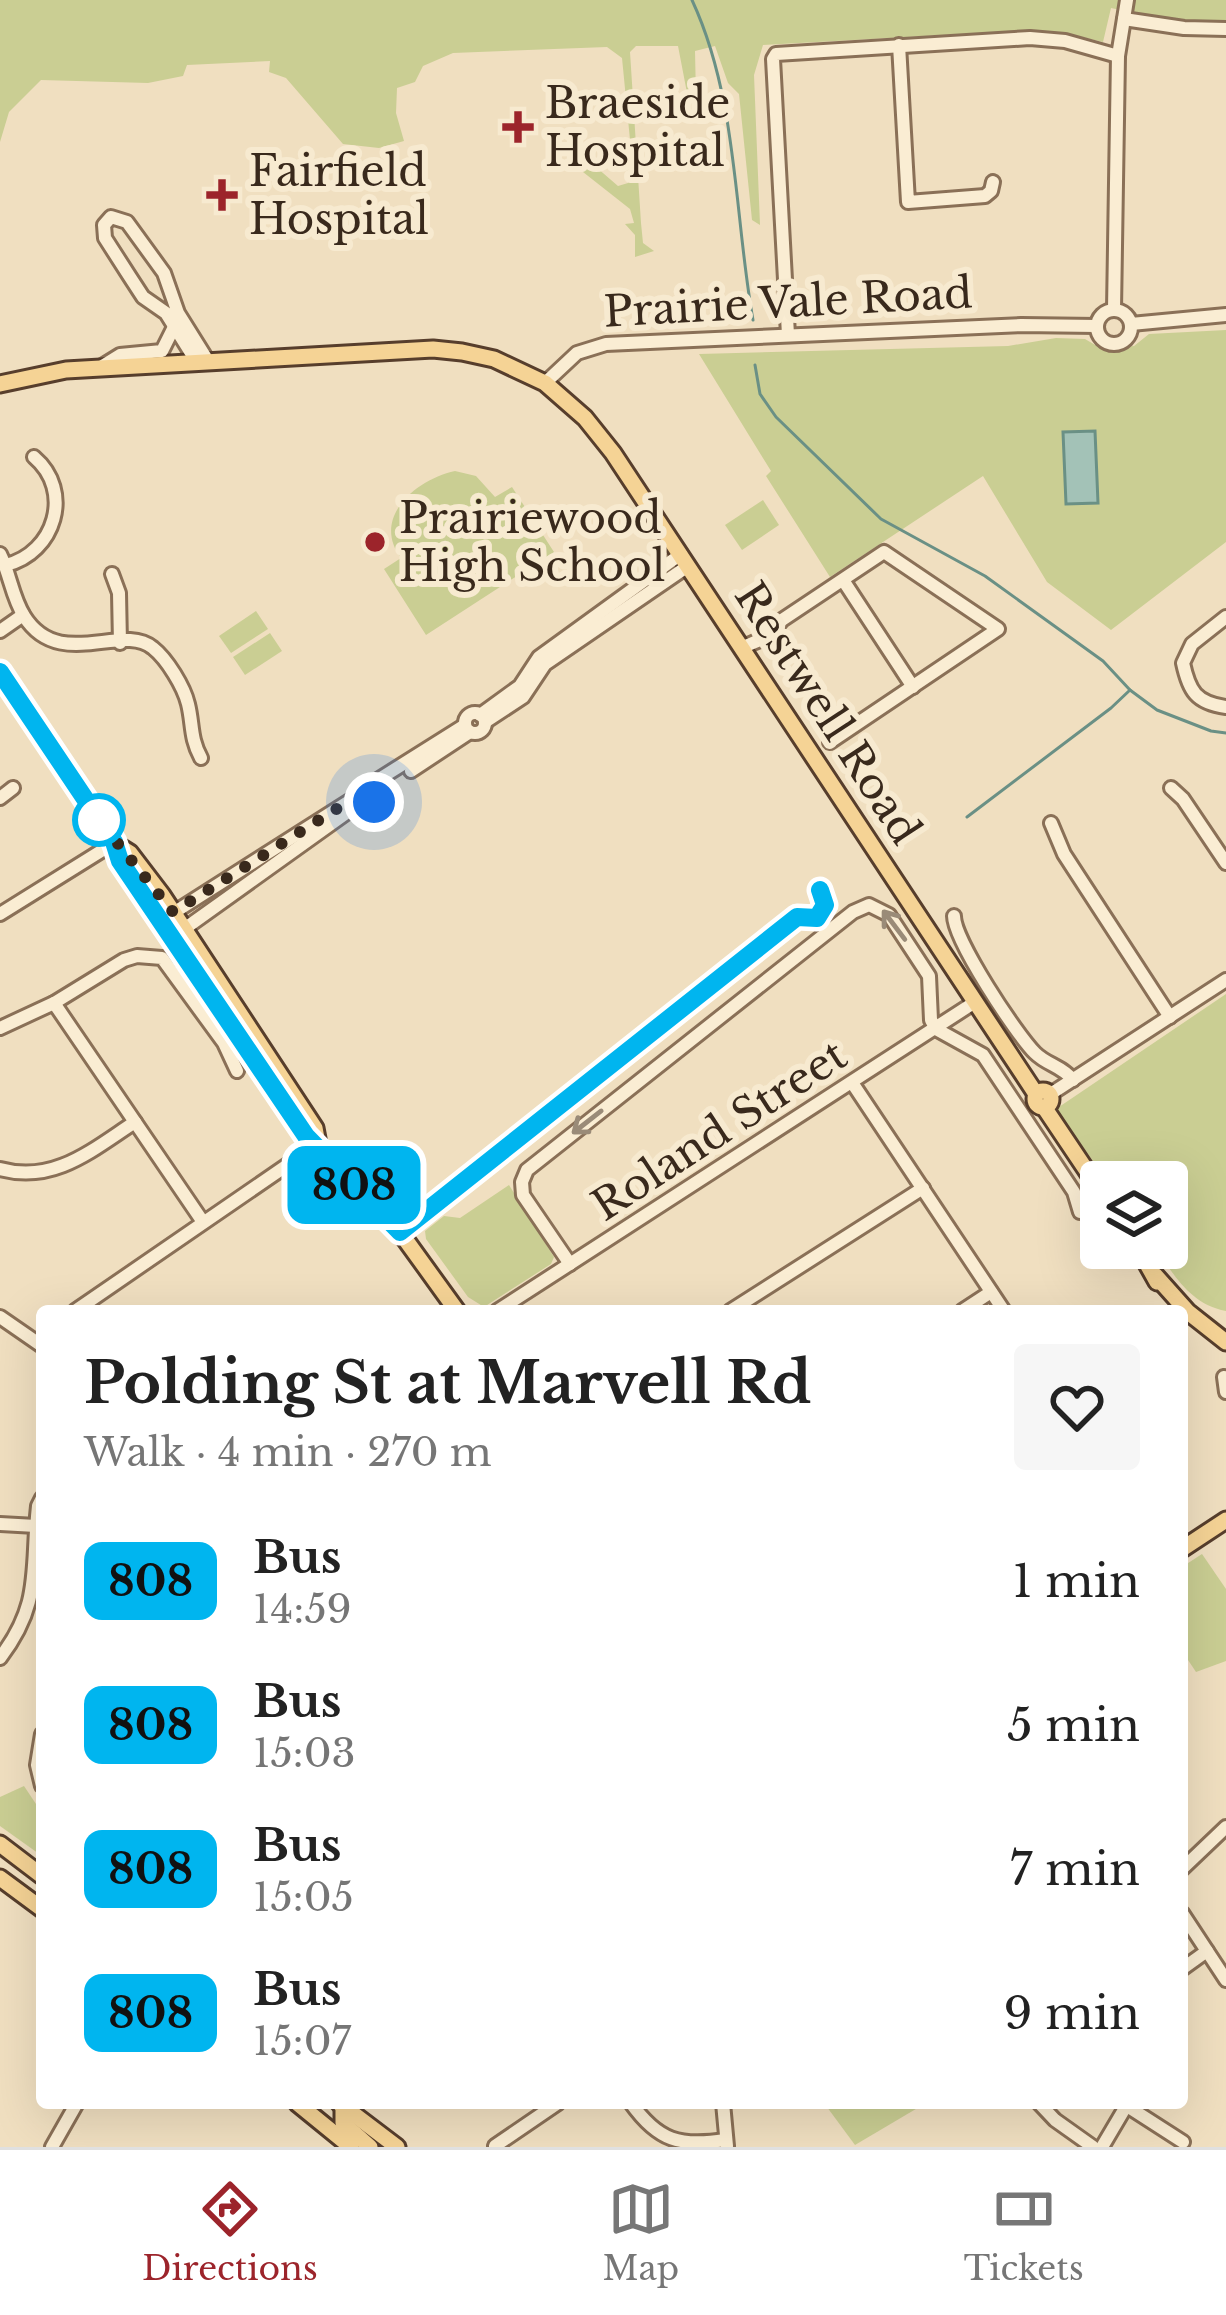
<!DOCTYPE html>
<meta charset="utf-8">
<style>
body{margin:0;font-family:"Libre Baskerville",serif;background:#f6f6f6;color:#222;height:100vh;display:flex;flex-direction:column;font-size:45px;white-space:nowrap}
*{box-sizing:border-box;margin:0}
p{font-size:39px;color:#767676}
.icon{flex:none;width:66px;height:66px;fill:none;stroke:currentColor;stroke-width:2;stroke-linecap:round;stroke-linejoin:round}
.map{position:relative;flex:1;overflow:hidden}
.sheet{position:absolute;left:36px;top:1305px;width:1152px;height:804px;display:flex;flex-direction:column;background:#fff;border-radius:12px;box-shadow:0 12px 48px #0002}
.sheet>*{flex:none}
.badge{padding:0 24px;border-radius:18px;font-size:42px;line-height:78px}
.buttons{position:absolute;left:1080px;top:1161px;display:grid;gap:24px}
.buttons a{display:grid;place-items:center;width:108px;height:108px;border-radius:12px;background:#fff;box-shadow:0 12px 48px #0002;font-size:60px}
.you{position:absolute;width:60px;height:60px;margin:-30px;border:9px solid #fff;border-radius:50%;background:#1a73e8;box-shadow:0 0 0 18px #1a73e833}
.map>.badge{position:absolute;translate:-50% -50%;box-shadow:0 0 0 6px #fff}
.round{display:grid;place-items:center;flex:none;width:126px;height:126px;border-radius:12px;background:#f6f6f6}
.overview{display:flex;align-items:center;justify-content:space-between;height:204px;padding:0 48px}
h1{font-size:57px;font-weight:800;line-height:90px}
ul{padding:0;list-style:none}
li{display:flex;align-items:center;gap:36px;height:144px;padding:0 48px}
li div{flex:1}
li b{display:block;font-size:45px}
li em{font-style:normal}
li .badge{min-width:132px;font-weight:700;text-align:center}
.menu{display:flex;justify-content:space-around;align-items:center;height:168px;border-top:3px solid #e0e0e0;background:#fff;font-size:33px;color:#767676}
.menu a{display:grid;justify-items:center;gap:6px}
.menu .on{color:#9c242b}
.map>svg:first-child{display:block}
.green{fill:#cace93}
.water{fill:#a3c2b7;stroke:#6a9085;stroke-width:3}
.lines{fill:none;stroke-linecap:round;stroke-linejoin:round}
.stream{stroke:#6a9085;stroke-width:3}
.minor-casing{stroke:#8a7057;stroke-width:18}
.major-casing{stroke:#573e2c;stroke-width:21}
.minor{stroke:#faedd3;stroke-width:12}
.major{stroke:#f5d395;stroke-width:15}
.oneway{stroke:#9a8b78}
.line-casing{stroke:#fff;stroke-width:27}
.line{stroke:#00b5ef;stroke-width:18}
.walk{stroke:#39291c;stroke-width:12;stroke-dasharray:0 21.6}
.poi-dot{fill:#9c242b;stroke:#f7ead0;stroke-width:4.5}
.stop-dot{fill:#fff;stroke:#00b5ef;stroke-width:6}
.labels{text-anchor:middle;stroke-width:12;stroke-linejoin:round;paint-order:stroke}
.poi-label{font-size:42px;fill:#39291c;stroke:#f7ead0;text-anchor:start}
.street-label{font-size:42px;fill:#39291c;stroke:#f7ead0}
</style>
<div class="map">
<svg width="1226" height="2147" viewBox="0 0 1226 2147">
<rect width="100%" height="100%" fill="#f0dfc0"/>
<g class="green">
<path d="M 0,0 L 1226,0 L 1226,21 L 1172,21 L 1111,8 L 1103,42 L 1065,33 L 999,32 L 763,45 L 754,75 L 760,225 L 752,220 L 739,94 L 728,83 L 715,46 L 695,51 L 696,97 L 688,98 L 678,46 L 636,46 L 630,52 L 641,223 L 643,243 L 654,251 L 635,257 L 635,235 L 625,224 L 634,223 L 630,209 L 583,172 L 586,167 L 596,167 L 618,186 L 628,183 L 630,175 L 624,165 L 631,150 L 622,58 L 607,47 L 453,53 L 423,66 L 415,82 L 397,88 L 396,113 L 404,141 L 379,148 L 343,144 L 286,78 L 269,72 L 270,61 L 187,65 L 183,76 L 148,83 L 41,80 L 9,112 L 0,142 Z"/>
<path d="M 1226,330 L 1226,542 L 1111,630 L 1047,582 L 983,476 L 830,577 L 766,476 L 771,471 L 699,354 L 1008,346 L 1056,338 L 1085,339 L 1102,349 L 1134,346 L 1149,334 Z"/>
<path d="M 455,471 L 476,476 L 495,497 L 512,487 L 554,552 L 426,635 L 384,569 L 401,558 C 371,518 415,480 455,471 Z"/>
<path d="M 763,500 L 779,525 L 742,550 L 725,525 Z"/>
<path d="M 256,611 L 268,629 L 231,653 L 219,636 Z"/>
<path d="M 270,633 L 282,651 L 245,675 L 233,657 Z"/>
<path d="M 1226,994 L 1226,1311 C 1190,1304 1175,1276 1155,1248 L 1167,1248 L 1167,1182 L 1108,1182 L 1056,1109 Z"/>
<path d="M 509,1185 L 554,1257 L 551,1264 L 484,1307 L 468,1297 L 426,1239 L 425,1231 L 444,1216 L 460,1218 Z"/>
<path d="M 1202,1554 L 1226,1589 L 1226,1661 L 1196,1672 L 1182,1651 L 1182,1567 Z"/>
<path d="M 24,1786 L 42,1813 L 42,1856 L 0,1826 L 0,1797 Z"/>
<path d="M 824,2103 L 926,2103 L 855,2145 Z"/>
</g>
<path class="water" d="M 1095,431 L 1098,503 L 1066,504 L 1063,432 Z"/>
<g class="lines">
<g class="stream">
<path d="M 692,0 C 738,99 734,214 753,320"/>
<path d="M 755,365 L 760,394 L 776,417 L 881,519 L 985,576 L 1103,661 L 1130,690 L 1157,710 L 1211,731 L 1226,733"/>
<path d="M 967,817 L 1111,708 L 1130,690"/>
</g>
<defs>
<g id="minor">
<path d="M 1124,19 L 1184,28 L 1226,29"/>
<path d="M 899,45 L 908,202 L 985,196 L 991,191 L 993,182"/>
<path d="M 1114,310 L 1118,56 L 1127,0"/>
<circle cx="1114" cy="327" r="17"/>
<path d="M 1131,324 L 1226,315"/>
<path d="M 788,335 L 773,59 L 776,54 L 1030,38 L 1065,41 L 1118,56"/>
<path d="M 196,361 L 166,313 L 143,297 L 130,277 L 105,238 L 104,225 L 111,217 L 127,222 L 164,273 L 178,313 L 208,361"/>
<path d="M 99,368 L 120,355 L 162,351 L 175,325"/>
<path d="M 545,383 L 577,353 L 606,344 L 1021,325 L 1097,326"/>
<path d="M 0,554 C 10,574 12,597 24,616 C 59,672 122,622 153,648 C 167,659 184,687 188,704 C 193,724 190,738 201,758"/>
<path d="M 6,565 C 55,553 74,491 34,457"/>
<path d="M 112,574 L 119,593 L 120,643"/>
<path d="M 843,580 L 913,687"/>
<path d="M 1226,617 L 1192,644 L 1183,663 C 1189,691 1196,703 1226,707"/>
<path d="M 0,631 L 23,615"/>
<path d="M 741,648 L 769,636 L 782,620 L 884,552 L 998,629 L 830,742"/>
<circle cx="475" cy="723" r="10"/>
<path d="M 480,715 L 520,686 L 539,657 L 681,554"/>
<path d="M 485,722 L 523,697 L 545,664 L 688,566"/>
<path d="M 411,771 L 470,732"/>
<path d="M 372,787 L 377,798 L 366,802 L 362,796 L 365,788 L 465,725"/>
<path d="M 1171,788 L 1183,799 L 1226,863"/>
<path d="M 0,798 L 13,788"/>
<path d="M 1051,823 L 1064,854 L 1170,1017"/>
<path d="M 0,914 L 114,843"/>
<path d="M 954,916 C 954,940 1016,1034 1035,1053 C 1047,1065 1062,1066 1073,1080"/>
<path d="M 167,917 L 362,793"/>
<path d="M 180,932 L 363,801"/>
<path d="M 54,1003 L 203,1222"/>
<path d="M 0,1028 L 54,1003 L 124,960 L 137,956 L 162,958 L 224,1043 L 237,1071"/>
<path d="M 853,1084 L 1004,1311"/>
<path d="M 1049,1095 L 1226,980"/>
<path d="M 0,1169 C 54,1184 92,1150 135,1122"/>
<path d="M 570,1264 L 523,1195 L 522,1182 L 527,1170 L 853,912 L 869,905 L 889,915 L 929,976 L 931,1020 L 936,1029 L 983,1055 L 1074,1192 L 1080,1212"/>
<path d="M 75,1311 L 318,1144"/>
<path d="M 497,1311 L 975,1002"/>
<path d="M 730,1311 L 923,1188"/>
<path d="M 962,1311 L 991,1292"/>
<path d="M 0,1317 L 42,1346"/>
<path d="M 1224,1377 L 1226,1392"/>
<path d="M 0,1524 L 36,1526"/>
<path d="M 0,1658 C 42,1603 31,1570 38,1506 L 42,1498"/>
<path d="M 42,1734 L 37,1765 L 42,1786"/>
<path d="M 1182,1869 L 1226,1827"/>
<path d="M 1182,1913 L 1226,1980"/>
<path d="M 1182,1969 L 1207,1951"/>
<path d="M 631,2103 C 658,2141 680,2147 725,2140"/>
<path d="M 723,2103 L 727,2146"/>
<path d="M 1039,2103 L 1055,2120 L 1093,2147"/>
<path d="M 1127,2106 L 1183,2142"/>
<path d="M 495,2146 L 558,2103"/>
<path d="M 52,2147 L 77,2103"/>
<path d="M 1102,2147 L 1128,2103"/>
</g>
<g id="major">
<path d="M 0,384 L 66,370 L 433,349 L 462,352 L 494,359 L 545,383 L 585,418 L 613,453 L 1036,1094"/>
<path d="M 0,672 L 114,843 L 120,861 L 306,1136 L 400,1232 L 457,1311"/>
<path d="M 114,843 L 130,853 L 162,895 L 315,1128 L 318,1144"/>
<circle cx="1043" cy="1099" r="8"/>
<path d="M 1044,1107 L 1101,1192"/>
<path d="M 1138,1248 L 1157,1282"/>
<path d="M 1155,1275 L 1188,1312 L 1226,1342"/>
<path d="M 1182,1549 L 1226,1520"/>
<path d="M 0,1844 L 42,1876"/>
<path d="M 0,1878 L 42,1909"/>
<path d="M 297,2103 L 351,2147"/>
<path d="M 339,2103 L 397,2147"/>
<path d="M 343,2106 L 343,2123 L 370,2147"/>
</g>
</defs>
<use href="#minor" class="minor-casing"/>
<use href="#major" class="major-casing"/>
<use href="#minor" class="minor"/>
<use href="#major" class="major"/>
</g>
<defs><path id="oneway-shaft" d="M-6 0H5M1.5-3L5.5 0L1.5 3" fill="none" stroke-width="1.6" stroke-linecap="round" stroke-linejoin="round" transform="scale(3)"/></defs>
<g class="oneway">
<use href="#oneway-shaft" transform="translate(894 925) rotate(-127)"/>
<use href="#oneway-shaft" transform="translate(587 1122) rotate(142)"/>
</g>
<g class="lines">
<defs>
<path id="line" d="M 0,672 L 114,842 L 120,861 L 306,1136 L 400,1232 L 797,917 L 817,918 L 825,905 L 820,890"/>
</defs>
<use href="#line" class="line-casing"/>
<use href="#line" class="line"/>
<path class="walk" d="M 99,820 L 95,815 L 173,912 L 362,793 L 364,800 L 374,802"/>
</g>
<g class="poi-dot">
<path d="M512 109h12v12h12v12h-12v12h-12v-12h-12v-12h12z"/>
<path d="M216 177h12v12h12v12h-12v12h-12v-12h-12v-12h12z"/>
<circle cx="375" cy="542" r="12"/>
</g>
<circle class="stop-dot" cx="99" cy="820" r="24"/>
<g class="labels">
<g class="poi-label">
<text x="545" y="118">Braeside<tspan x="545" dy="48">Hospital</tspan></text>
<text x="249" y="186">Fairfield<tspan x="249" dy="48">Hospital</tspan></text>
<text x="399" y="533">Prairiewood<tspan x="399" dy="48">High School</tspan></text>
</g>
<g class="street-label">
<text transform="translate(788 302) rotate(-3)" y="15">Prairie Vale Road</text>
<text transform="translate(828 713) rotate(57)" y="15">Restwell Road</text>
<text transform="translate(719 1130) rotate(-33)" y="15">Roland Street</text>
</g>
</g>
</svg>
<div class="buttons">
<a><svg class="icon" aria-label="layers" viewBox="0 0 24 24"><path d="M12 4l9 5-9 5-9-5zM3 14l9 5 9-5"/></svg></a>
</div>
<div class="you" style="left:374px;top:802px"></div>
<b class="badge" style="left:354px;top:1185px;background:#00b5ef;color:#111">808</b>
<section class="sheet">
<div class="overview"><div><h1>Polding St at Marvell Rd</h1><p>Walk · 4 min · 270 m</p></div><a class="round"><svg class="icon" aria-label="heart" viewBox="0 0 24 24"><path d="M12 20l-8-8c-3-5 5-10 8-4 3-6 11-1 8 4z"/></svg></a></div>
<ul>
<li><span class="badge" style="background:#00b5ef;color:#111">808</span><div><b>Bus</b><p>14:59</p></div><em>1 min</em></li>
<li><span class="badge" style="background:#00b5ef;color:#111">808</span><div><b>Bus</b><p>15:03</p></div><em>5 min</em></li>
<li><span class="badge" style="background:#00b5ef;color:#111">808</span><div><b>Bus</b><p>15:05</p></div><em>7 min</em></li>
<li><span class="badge" style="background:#00b5ef;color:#111">808</span><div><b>Bus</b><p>15:07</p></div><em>9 min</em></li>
</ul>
</section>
</div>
<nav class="menu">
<a class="on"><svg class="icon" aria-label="directions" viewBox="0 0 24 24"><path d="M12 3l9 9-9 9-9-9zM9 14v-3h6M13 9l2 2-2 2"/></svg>Directions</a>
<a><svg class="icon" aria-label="map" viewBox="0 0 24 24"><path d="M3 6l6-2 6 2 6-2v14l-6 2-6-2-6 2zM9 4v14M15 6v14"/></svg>Map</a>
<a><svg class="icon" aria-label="tickets" viewBox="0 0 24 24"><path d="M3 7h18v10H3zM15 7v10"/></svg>Tickets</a>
</nav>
